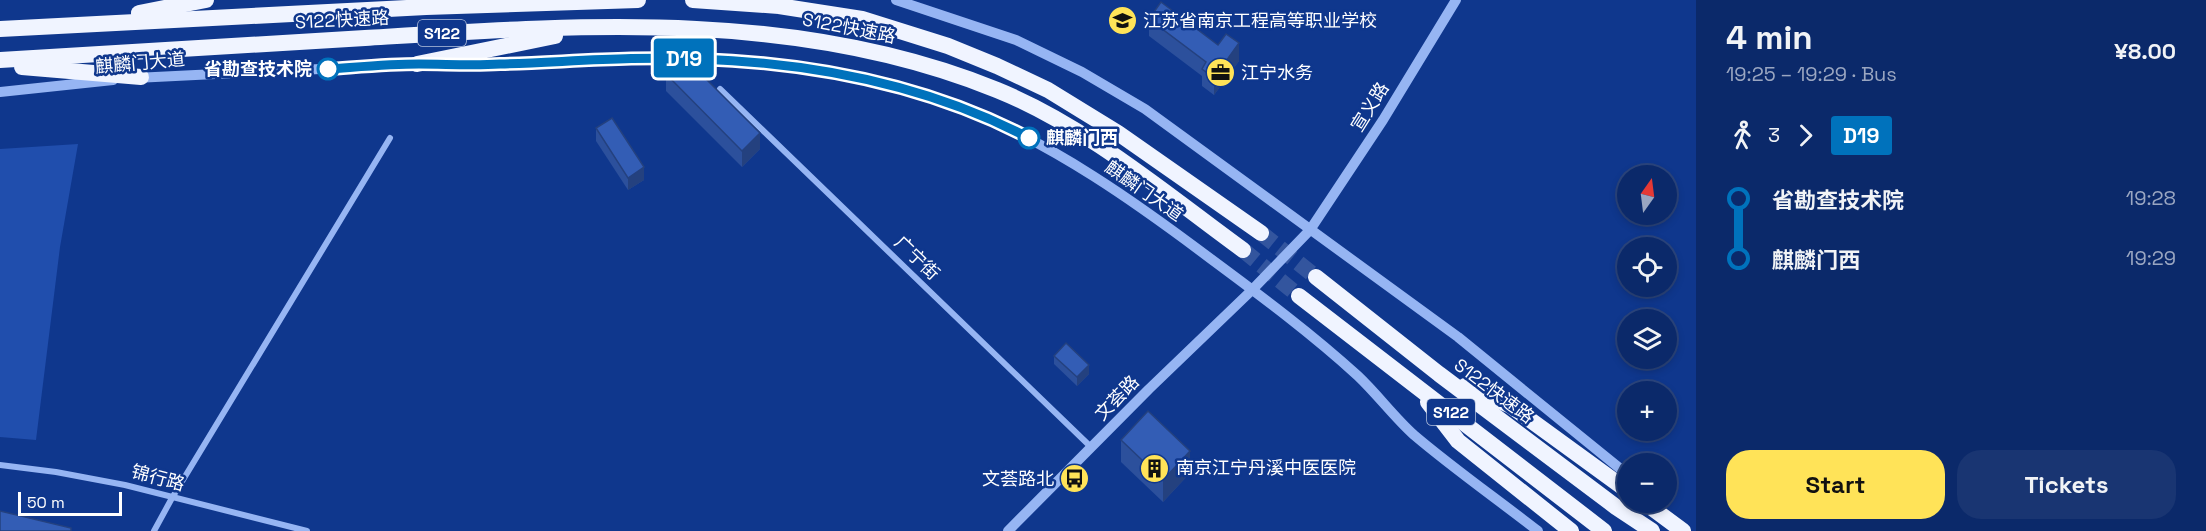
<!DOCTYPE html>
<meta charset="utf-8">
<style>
body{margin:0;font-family:"Space Grotesk","Noto Sans SC",sans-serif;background:#193572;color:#f1f3f6;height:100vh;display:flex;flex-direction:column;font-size:22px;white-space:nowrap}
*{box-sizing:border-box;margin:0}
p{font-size:20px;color:#9aa6c1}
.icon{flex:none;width:33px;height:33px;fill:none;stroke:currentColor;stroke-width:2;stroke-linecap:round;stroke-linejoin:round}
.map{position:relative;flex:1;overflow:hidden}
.panel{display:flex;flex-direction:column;background:#0b296a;width:510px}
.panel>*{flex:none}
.badge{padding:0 12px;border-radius:4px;font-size:21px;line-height:39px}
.needle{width:39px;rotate:14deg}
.fabs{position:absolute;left:1617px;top:165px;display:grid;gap:12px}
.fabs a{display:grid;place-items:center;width:60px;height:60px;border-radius:50%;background:#0b296a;box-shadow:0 3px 9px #0003,0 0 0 2px #2b457e;font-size:30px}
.scale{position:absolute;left:18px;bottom:15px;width:104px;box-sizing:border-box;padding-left:6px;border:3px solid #fff;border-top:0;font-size:16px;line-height:21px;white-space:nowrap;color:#fff;-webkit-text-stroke:4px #0f378d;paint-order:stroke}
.map>.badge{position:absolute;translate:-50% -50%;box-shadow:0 0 0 3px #fff}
.legs{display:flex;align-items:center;gap:9px;height:66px;padding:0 30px;font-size:20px}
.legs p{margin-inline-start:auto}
.overview{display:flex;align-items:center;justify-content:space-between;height:102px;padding:0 30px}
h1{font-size:33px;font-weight:700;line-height:45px}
.button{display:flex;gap:12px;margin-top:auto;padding:12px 30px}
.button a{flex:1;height:69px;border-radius:24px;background:#ffe358;color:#111;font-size:24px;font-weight:700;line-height:69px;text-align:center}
.button a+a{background:#193572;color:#f1f3f6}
ul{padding:0 30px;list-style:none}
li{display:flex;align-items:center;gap:21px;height:60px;font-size:22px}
li i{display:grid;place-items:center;width:9px;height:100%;margin:0 8px;background:currentColor}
li i::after{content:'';width:15px;height:15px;margin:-8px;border:4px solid;border-radius:50%;background:#0b296a}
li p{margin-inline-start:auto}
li:first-child i{background:linear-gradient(#0000 50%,currentColor 0)}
li:last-child i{background:linear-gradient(currentColor 50%,#0000 0)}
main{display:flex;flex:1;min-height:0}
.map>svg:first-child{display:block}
.grass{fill:#204ead}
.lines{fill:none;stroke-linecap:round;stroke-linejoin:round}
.trunk-tunnel{stroke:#33559e;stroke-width:16;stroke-dasharray:16 8;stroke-linecap:butt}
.minor{stroke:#96b5f3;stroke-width:6}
.tertiary{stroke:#96b5f3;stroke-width:10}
.trunk{stroke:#f0f4ff;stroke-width:16}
.wall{fill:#2c509c}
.shaded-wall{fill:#24417f}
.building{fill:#335db5;stroke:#24417f;stroke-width:1.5}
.line-1-casing{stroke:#fff;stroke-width:14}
.line-1{stroke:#0072bc;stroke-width:9}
.stop-1-dot{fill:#fff;stroke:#0072bc;stroke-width:3}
.labels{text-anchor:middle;stroke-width:5;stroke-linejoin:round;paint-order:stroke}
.shield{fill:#0f378d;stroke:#b7c3dd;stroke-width:1.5}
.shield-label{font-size:16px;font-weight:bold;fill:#fff}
.street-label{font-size:18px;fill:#fff;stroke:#0f378d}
.poi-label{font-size:18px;fill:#fff;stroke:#0f378d;text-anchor:start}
.stop-label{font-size:18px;font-weight:bold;fill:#fff;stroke:#0f378d;text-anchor:end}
</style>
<main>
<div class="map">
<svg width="1696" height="531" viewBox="0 0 1696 531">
<rect width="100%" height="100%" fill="#0f378d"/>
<path class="grass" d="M 78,144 L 60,247 L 36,440 L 0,437 L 0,149 Z"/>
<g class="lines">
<g class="trunk-tunnel">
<path d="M 1261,233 L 1316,277"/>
<path d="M 1243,250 L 1299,296"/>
</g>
<g class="minor">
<path d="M 720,89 L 1092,448"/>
<path d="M 0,465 L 56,472 L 125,485 L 307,531"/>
<path d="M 154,531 L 172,498 L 390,138"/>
</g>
<g class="tertiary">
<path d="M 896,0 L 1016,40 L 1082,72 L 1145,109 L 1458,337 L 1628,475"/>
<path d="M 440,64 C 551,68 661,51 772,64 C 837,71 906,84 966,109 C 1056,146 1134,201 1211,259 C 1261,296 1312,334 1358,376 C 1378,395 1394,417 1414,435 C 1454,469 1497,499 1538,531"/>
<path d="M 135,78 L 422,64"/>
<path d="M 0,92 L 113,80"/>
<path d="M 1008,531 L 1149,389 L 1252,290 L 1310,230 L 1383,120 L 1456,0"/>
</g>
<g class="trunk">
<path d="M 693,0 L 779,6 L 862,19 L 948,46 L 997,66 L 1048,90 L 1118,133 L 1261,233"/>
<path d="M 139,13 L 206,0"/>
<path d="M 0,29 L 426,7 L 638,0"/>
<path d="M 0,60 C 122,52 244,46 365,38 C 577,25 796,8 997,90 C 1086,126 1166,194 1243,250"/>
<path d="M 417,64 L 555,36"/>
<path d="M 22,67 L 141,77"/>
<path d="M 1316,277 L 1439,374 L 1616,507 L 1652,531"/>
<path d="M 1299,296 L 1604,531"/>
<path d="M 1465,386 L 1511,406 L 1628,491"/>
<path d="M 1428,402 L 1458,441 L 1571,531"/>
<path d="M 1644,502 L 1683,531"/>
</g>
</g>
<g class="wall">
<path d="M 1149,19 L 1239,61 L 1214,95 L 1202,86 L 1202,76 L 1149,36 Z"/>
<path d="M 666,74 L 760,149 L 742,167 L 666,91 Z"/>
<path d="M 596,128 L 644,180 L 628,190 L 596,141 Z"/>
<path d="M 1054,356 L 1089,374 L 1077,386 L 1054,364 Z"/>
<path d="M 1121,440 L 1190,473 L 1163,502 L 1121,462 Z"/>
</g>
<g class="shaded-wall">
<path d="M 1239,43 L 1239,61 L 1214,95 L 1214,78 Z"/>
<path d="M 760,133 L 760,149 L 742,167 L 742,151 Z"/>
<path d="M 644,167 L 644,180 L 628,190 L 628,178 Z"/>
<path d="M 1089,365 L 1089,374 L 1077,386 L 1077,377 Z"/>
<path d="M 1190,451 L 1190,473 L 1163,502 L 1163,480 Z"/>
</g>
<g class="building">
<path d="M 1161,2 L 1218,45 L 1226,34 L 1239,43 L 1214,78 L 1202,69 L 1206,62 L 1149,19 Z"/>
<path d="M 684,57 L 760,133 L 742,151 L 666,74 Z"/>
<path d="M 612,118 L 644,167 L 628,178 L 596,128 Z"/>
<path d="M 1066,343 L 1089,365 L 1077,377 L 1054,356 Z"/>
<path d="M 1148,411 L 1190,451 L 1163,480 L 1121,440 Z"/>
<path d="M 0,511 L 71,528 L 71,531 L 0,531 Z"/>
</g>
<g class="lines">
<defs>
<path id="line-1" d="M 328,69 C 358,67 389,64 419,64 C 446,64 473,66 500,64 C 567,62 634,56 700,59 C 813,63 928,85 1029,138"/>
</defs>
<use href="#line-1" class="line-1-casing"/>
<use href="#line-1" class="line-1"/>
</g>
<defs>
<symbol id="school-disc" viewBox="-11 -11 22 22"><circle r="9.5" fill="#ffe358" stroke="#0f378d"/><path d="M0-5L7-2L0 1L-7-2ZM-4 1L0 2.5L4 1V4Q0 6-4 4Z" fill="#111"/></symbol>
<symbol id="office-disc" viewBox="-11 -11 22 22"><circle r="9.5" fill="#ffe358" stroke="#0f378d"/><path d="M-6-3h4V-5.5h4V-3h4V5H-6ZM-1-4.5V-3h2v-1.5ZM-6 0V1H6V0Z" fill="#111"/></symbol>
<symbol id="building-disc" viewBox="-11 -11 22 22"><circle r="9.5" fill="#ffe358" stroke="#0f378d"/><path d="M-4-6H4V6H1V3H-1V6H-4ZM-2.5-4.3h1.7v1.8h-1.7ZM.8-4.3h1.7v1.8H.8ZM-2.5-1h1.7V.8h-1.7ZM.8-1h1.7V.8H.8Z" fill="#111"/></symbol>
<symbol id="bus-disc" viewBox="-11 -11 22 22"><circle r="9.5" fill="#ffe358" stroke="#0f378d"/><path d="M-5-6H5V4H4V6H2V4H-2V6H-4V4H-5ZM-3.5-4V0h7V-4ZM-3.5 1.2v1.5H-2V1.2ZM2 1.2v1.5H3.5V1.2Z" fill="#111"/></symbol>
</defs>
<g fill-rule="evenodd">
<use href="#school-disc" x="1106" y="4" width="33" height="33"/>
<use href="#office-disc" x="1204" y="56" width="33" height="33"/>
<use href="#building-disc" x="1138" y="452" width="33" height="33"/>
<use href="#bus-disc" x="1058" y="462" width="33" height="33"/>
</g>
<g class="stop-1-dot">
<circle cx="328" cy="69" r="10"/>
<circle cx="1029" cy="138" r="10"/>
</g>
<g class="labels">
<g class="shield">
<rect x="418" y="20" width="48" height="26" rx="4.5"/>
<rect x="1427" y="399" width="48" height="26" rx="4.5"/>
</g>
<g class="shield-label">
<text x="442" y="39">S122</text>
<text x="1451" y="418">S122</text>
</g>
<g class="street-label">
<text transform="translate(342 20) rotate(-3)" y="6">S122快速路</text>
<text transform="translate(849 28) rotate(11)" y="6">S122快速路</text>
<text transform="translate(140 63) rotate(-5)" y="6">麒麟门大道</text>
<text transform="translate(1370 107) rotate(-58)" y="6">宣义路</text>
<text transform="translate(1144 191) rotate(35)" y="6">麒麟门大道</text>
<text transform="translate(917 258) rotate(44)" y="6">广宁街</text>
<text transform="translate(1494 391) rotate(37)" y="6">S122快速路</text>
<text transform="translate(1117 398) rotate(-46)" y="6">文荟路</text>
<text transform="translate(158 478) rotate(15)" y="6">锦行路</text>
</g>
<g class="poi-label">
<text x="1143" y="27">江苏省南京工程高等职业学校</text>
<text x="1241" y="79">江宁水务</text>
<text x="1176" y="474">南京江宁丹溪中医医院</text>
<text x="1054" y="485" text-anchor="end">文荟路北</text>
</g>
<g class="stop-label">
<text x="312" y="75">省勘查技术院</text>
<text x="1046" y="144" text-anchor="start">麒麟门西</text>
</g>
</g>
</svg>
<div class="fabs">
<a><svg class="needle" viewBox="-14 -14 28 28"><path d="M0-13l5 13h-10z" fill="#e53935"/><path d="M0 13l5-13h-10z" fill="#9aa6c1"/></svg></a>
<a><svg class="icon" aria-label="locate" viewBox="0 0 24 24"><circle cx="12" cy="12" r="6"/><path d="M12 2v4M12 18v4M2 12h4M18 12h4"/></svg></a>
<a><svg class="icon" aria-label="layers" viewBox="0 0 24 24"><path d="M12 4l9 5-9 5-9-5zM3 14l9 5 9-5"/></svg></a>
<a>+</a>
<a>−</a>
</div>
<div class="scale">50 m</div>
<b class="badge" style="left:684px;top:58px;background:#0072bc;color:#fff">D19</b>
</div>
<section class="panel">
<div class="overview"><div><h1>4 min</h1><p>19:25 – 19:29 · Bus</p></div><b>¥8.00</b></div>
<div class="legs"><svg class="icon" aria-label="walk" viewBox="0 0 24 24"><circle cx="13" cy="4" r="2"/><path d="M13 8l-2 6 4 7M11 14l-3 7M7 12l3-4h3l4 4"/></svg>3<svg class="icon" aria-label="forward" viewBox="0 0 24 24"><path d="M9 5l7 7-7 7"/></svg><b class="badge" style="background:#0072bc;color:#fff">D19</b></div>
<ul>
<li><i style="color:#0072bc"></i><b>省勘查技术院</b><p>19:28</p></li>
<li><i style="color:#0072bc"></i><b>麒麟门西</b><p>19:29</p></li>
</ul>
<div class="button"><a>Start</a><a>Tickets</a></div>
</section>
</main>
